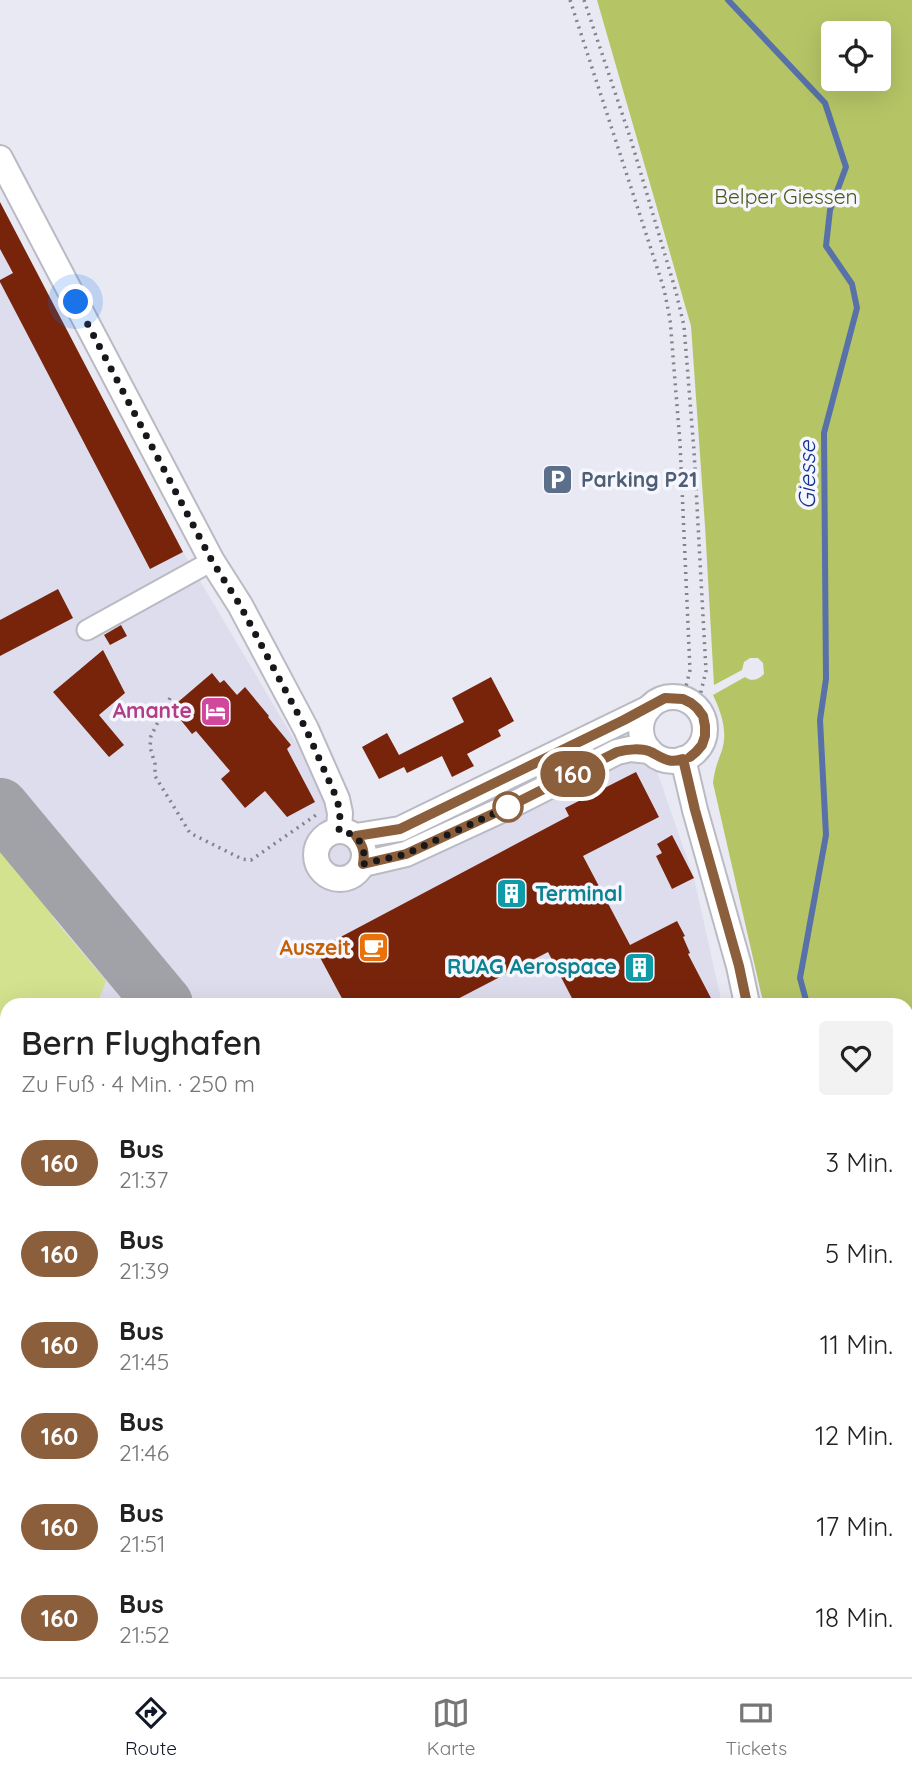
<!DOCTYPE html>
<html lang="de">
<meta charset="utf-8">
<style>
body{margin:0;font-family:Quicksand,sans-serif;background:#f2f2f2;color:#222;height:100vh;display:flex;flex-direction:column;font-size:26px;white-space:nowrap}
*{box-sizing:border-box;margin:0}
p{font-size:23px;color:#767676}
.icon{flex:none;width:38px;height:38px;fill:none;stroke:currentColor;stroke-width:2;stroke-linecap:round;stroke-linejoin:round}
.map{position:relative;flex:1;overflow:hidden}
.drawer{position:absolute;left:0px;top:998px;width:914px;height:681px;display:flex;flex-direction:column;background:#fff;border-radius:21px 21px 0 0;box-shadow:0 7px 28px #0002}
.drawer>*{flex:none}
.badge{padding:0 14px;border-radius:23px;font-size:24px;line-height:46px}
.fabs{position:absolute;left:821px;top:21px;display:grid;gap:14px}
.fabs a{display:grid;place-items:center;width:70px;height:70px;border-radius:7px;background:#fff;box-shadow:0 7px 28px #0002;font-size:35px}
.you{position:absolute;width:35px;height:35px;margin:-18px;border:5px solid #fff;border-radius:50%;background:#1a73e8;box-shadow:0 0 0 10px #1a73e833}
.map>.badge{position:absolute;translate:-50% -50%;box-shadow:0 0 0 4px #fff}
.round{display:grid;place-items:center;flex:none;width:74px;height:74px;border-radius:7px;background:#f2f2f2}
.overview{display:flex;align-items:center;justify-content:space-between;height:119px;padding:0 21px}
h1{font-size:33px;font-weight:600;line-height:52px}
ul{padding:0;list-style:none}
li{display:flex;align-items:center;gap:21px;height:91px;padding:0 21px}
li div{flex:1}
li b{display:block;font-size:26px}
li em{font-style:normal}
li .badge{min-width:77px;font-weight:700;text-align:center}
.menu{display:flex;justify-content:space-around;align-items:center;height:98px;border-top:2px solid #e0e0e0;background:#fff;font-size:19px;color:#767676}
.menu a{display:grid;justify-items:center;gap:4px}
.menu .current{color:#111827}
.map>svg:first-child{display:block}
.built{fill:#dde}
.green{fill:#d3e28e}
.forest{fill:#b5c566;fill-rule:evenodd}
.lines{fill:none;stroke-linecap:round;stroke-linejoin:round}
.stream{stroke:#5871a8;stroke-width:6}
.taxiway{stroke:#a1a1a8;stroke-width:58}
.runway{stroke:#a1a1a8;stroke-width:145}
.building{fill:#77240b}
.minor-casing{stroke:#babac4;stroke-width:23}
.tertiary-casing{stroke:#babac4;stroke-width:28}
.path{stroke:#828289;stroke-width:3.5;stroke-dasharray:2 5;stroke-linecap:butt}
.minor{stroke:#fff;stroke-width:19}
.tertiary{stroke:#fff;stroke-width:24}
.line-casing{stroke:#fff;stroke-width:16}
.line{stroke:#8b5e3c;stroke-width:10}
.walk{stroke:#18181b;stroke-width:7;stroke-dasharray:0 12.6}
.stop-dot{fill:#fff;stroke:#8b5e3c;stroke-width:3.5}
.labels{text-anchor:middle;stroke-width:7;stroke-linejoin:round;paint-order:stroke}
.park-label{font-size:21px;fill:#4f5813;stroke:#f6f6ff}
.service-label{font-size:21px;font-weight:bold;fill:#4e5e75;stroke:#f6f6ff;text-anchor:start}
.hotel-label{font-size:21px;font-weight:bold;fill:#b23c85;stroke:#f6f6ff;text-anchor:end}
.culture-label{font-size:21px;font-weight:bold;fill:#0d838f;stroke:#f6f6ff;text-anchor:start}
.food-label{font-size:21px;font-weight:bold;fill:#c56008;stroke:#f6f6ff;text-anchor:end}
.water-label{font-size:23px;font-style:italic;fill:#15348c;stroke:#f6f6ff}
</style>
<div class="map">
<svg width="912" height="1677" viewBox="0 0 912 1677">
<rect width="100%" height="100%" fill="#e9e9f3"/>
<path class="built" d="M 0,206 L 183,552 L 334,807 L 363,864 L 455,839 L 650,751 L 694,878 L 722,1004 L 7,1004 L 7,1671 L 906,1671 L 907,1325 L 912,1331 L 912,1677 L 0,1677 Z"/>
<g class="green">
<path d="M 0,847 L 51,908 L 53,918 L 106,981 L 97,1004 L 7,1004 L 7,1169 L 0,1161 Z"/>
<path d="M 7,1424 L 7,1633 L 0,1625 L 0,1429 Z"/>
<path d="M 38,1671 L 296,1671 L 301,1677 L 43,1677 Z"/>
<path d="M 428,1671 L 710,1671 L 715,1677 L 432,1677 Z"/>
<path d="M 814,1671 L 870,1671 L 873,1677 L 808,1677 Z"/>
</g>
<path class="forest" d="M 597,0 L 912,0 L 912,1298 L 906,1293 L 906,1004 L 764,1004 L 761,993 L 713,783 C 715,768 717,764 722,750 C 728,731 721,712 713,695 L 745,677 C 752,682 758,680 764,674 L 763,663 L 758,658 L 750,658 L 744,662 L 742,670 L 714,685 L 705,526 L 691,326 ZM 833,33 L 878,33 L 878,79 L 833,79 Z"/>
<g class="lines">
<g class="stream">
<path d="M 728,0 L 825,103 L 846,167 L 830,210 L 826,246 L 852,284 L 857,308 L 824,433 L 826,679 L 820,720 L 826,835 L 800,978 L 807,1004"/>
<path d="M 906,1257 L 912,1266"/>
</g>
<g class="taxiway">
<path d="M 0,807 L 164,1004"/>
<path d="M 0,1393 L 7,1388"/>
<path d="M 732,1671 L 737,1677"/>
<path d="M 892,1671 L 893,1677"/>
</g>
<g class="runway">
<path d="M 0,1238 L 7,1246"/>
<path d="M 362,1671 L 367,1677"/>
</g>
</g>
<g class="building">
<path d="M 0,202 L 183,552 L 150,569 L 0,282 L 0,280 L 13,273 L 0,249 Z"/>
<path d="M 58,589 L 73,618 L 0,656 L 0,620 Z"/>
<path d="M 121,625 L 127,636 L 110,645 L 104,635 Z"/>
<path d="M 103,650 L 125,693 L 99,715 L 124,745 L 109,757 L 53,692 Z"/>
<path d="M 212,673 L 220,683 L 224,680 L 237,695 L 245,687 L 269,716 L 268,717 L 291,745 L 287,749 L 315,802 L 287,817 L 265,791 L 245,808 L 221,779 L 230,771 L 196,731 L 192,734 L 171,708 Z"/>
<path d="M 491,677 L 514,721 L 498,730 L 501,736 L 467,754 L 474,766 L 452,777 L 442,756 L 407,773 L 404,767 L 379,779 L 362,747 L 387,733 L 399,755 L 464,722 L 452,698 Z"/>
<path d="M 636,772 L 659,817 L 583,856 L 630,945 L 677,921 L 685,936 L 683,937 L 690,953 L 688,954 L 714,1004 L 575,1004 L 548,952 L 448,1004 L 345,1004 L 316,950 L 569,816 L 565,808 Z"/>
<path d="M 672,835 L 694,878 L 672,889 L 656,856 L 662,853 L 657,844 Z"/>
</g>
<g class="lines">
<defs>
<path id="minor" d="M 87,630 L 212,561"/>
<g id="tertiary">
<path d="M 0,158 L 212,561 L 240,605 L 306,729 L 337,799 L 340,813 L 339,831"/>
<circle cx="673" cy="729" r="32"/>
<path d="M 683,759 L 695,810 L 739,966 L 747,1004"/>
<circle cx="340" cy="855" r="24"/>
<path d="M 356,836 L 400,829 L 649,708"/>
<path d="M 363,864 L 406,854 L 508,807 L 617,752 L 630,749 L 650,751"/>
<path d="M 906,1312 L 912,1319"/>
</g>
</defs>
<use href="#minor" class="minor-casing"/>
<use href="#tertiary" class="tertiary-casing"/>
<g class="path">
<path d="M 570,0 L 664,289 L 670,319 L 680,443 L 690,670 L 683,699"/>
<path d="M 584,0 L 631,140 L 676,292 L 684,326 L 694,451 L 706,671 L 697,708"/>
<path d="M 170,698 L 151,736 L 150,747 L 155,764 L 155,776 L 190,833 L 242,859 L 251,860 L 319,813"/>
</g>
<use href="#minor" class="minor"/>
<use href="#tertiary" class="tertiary"/>
</g>
<g class="lines">
<defs>
<path id="line" d="M 690,757 L 696,752 L 702,745 L 705,736 L 705,726 L 703,716 L 697,708 L 691,703 L 683,699 L 665,698 L 624,720 L 400,829 L 356,836 C 363,846 365,852 363,864 L 406,854 L 508,807 L 617,752 C 627,749 642,748 651,752 C 662,758 670,764 683,759 L 695,810 L 739,966 L 747,1004"/>
</defs>
<use href="#line" class="line-casing"/>
<use href="#line" class="line"/>
<path class="walk" d="M 76,302 L 212,561 L 240,605 L 306,729 L 337,799 L 340,813 L 339,831 C 358,833 367,846 363,864 L 406,854 L 508,807"/>
</g>
<defs>
<symbol id="parking-square" viewBox="-11 -11 22 22"><rect x="-9" y="-9" width="18" height="18" rx="4" fill="#5c6f8a" stroke="#f6f6ff"/><path d="M-3.5-5.5H1a3.5 3.5 0 0 1 0 7H-1V5.5H-3.5ZM-1-3.4V-.6H.8a1.4 1.4 0 0 0 0-2.8Z" fill="#fff"/></symbol>
<symbol id="hotel-square" viewBox="-11 -11 22 22"><rect x="-9" y="-9" width="18" height="18" rx="4" fill="#d1479c" stroke="#f6f6ff"/><path d="M-6-4.5h1.5V1H6V5H4.5V3h-9V5H-6ZM-4 0a1.8 1.8 0 1 1 3.6 0ZM.5 0V-2.5h3Q6-2.5 6 0Z" fill="#fff"/></symbol>
<symbol id="building-square" viewBox="-11 -11 22 22"><rect x="-9" y="-9" width="18" height="18" rx="4" fill="#0f9aa8" stroke="#f6f6ff"/><path d="M-4-6H4V6H1V3H-1V6H-4ZM-2.5-4.3h1.7v1.8h-1.7ZM.8-4.3h1.7v1.8H.8ZM-2.5-1h1.7V.8h-1.7ZM.8-1h1.7V.8H.8Z" fill="#fff"/></symbol>
<symbol id="cafe-square" viewBox="-11 -11 22 22"><rect x="-9" y="-9" width="18" height="18" rx="4" fill="#e8710a" stroke="#f6f6ff"/><path d="M-5.5-4.5H6V0H3Q3 3.5 0 3.5H-2.5Q-5.5 3.5-5.5 0ZM3-3.2v2h1.7v-2ZM-6 4.5H4V6H-6Z" fill="#fff"/></symbol>
</defs>
<g fill-rule="evenodd">
<use href="#parking-square" x="540" y="462" width="35" height="35"/>
<use href="#hotel-square" x="198" y="694" width="35" height="35"/>
<use href="#building-square" x="494" y="876" width="35" height="35"/>
<use href="#cafe-square" x="356" y="930" width="35" height="35"/>
<use href="#building-square" x="622" y="950" width="35" height="35"/>
</g>
<circle class="stop-dot" cx="508" cy="807" r="14"/>
<g class="labels">
<g class="park-label">
<text x="786" y="204">Belper Giessen</text>
</g>
<g class="service-label">
<text x="581" y="487">Parking P21</text>
</g>
<g class="hotel-label">
<text x="192" y="718">Amante</text>
</g>
<g class="culture-label">
<text x="535" y="901">Terminal</text>
<text x="617" y="974" text-anchor="end">RUAG Aerospace</text>
</g>
<g class="food-label">
<text x="351" y="955">Auszeit</text>
</g>
<g class="water-label">
<text transform="translate(807 475) rotate(-90)" y="8">Giesse</text>
</g>
</g>
</svg>
<div class="fabs">
<a><svg class="icon" aria-label="locate" viewBox="0 0 24 24"><circle cx="12" cy="12" r="6"/><path d="M12 2v4M12 18v4M2 12h4M18 12h4"/></svg></a>
</div>
<div class="you" style="left:76px;top:302px"></div>
<b class="badge" style="left:573px;top:774px;background:#8b5e3c;color:#fff">160</b>
<section class="drawer">
<div class="overview"><div><h1>Bern Flughafen</h1><p>Zu Fuß · 4 Min. · 250 m</p></div><a class="round"><svg class="icon" aria-label="heart" viewBox="0 0 24 24"><path d="M12 20l-8-8c-3-5 5-10 8-4 3-6 11-1 8 4z"/></svg></a></div>
<ul>
<li><span class="badge" style="background:#8b5e3c;color:#fff">160</span><div><b>Bus</b><p>21:37</p></div><em>3 Min.</em></li>
<li><span class="badge" style="background:#8b5e3c;color:#fff">160</span><div><b>Bus</b><p>21:39</p></div><em>5 Min.</em></li>
<li><span class="badge" style="background:#8b5e3c;color:#fff">160</span><div><b>Bus</b><p>21:45</p></div><em>11 Min.</em></li>
<li><span class="badge" style="background:#8b5e3c;color:#fff">160</span><div><b>Bus</b><p>21:46</p></div><em>12 Min.</em></li>
<li><span class="badge" style="background:#8b5e3c;color:#fff">160</span><div><b>Bus</b><p>21:51</p></div><em>17 Min.</em></li>
<li><span class="badge" style="background:#8b5e3c;color:#fff">160</span><div><b>Bus</b><p>21:52</p></div><em>18 Min.</em></li>
</ul>
</section>
</div>
<nav class="menu">
<a class="current"><svg class="icon" aria-label="directions" viewBox="0 0 24 24"><path d="M12 3l9 9-9 9-9-9zM9 14v-3h6M13 9l2 2-2 2"/></svg>Route</a>
<a><svg class="icon" aria-label="map" viewBox="0 0 24 24"><path d="M3 6l6-2 6 2 6-2v14l-6 2-6-2-6 2zM9 4v14M15 6v14"/></svg>Karte</a>
<a><svg class="icon" aria-label="tickets" viewBox="0 0 24 24"><path d="M3 7h18v10H3zM15 7v10"/></svg>Tickets</a>
</nav>
